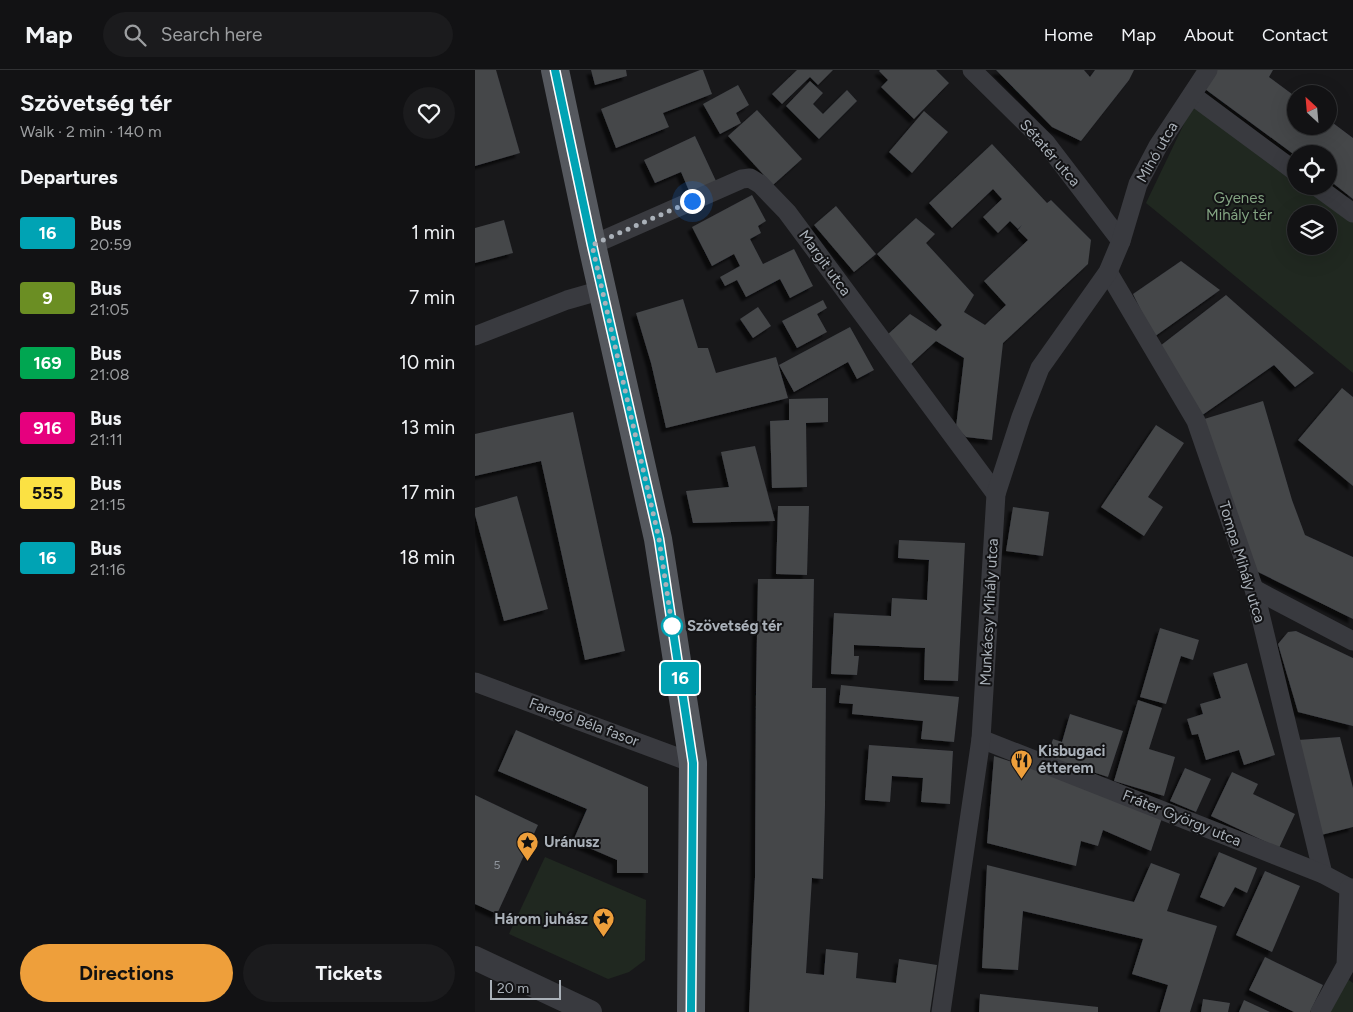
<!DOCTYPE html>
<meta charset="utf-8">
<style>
body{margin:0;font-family:Figtree,sans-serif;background:#1b1b1d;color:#f1f3f6;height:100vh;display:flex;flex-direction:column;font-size:19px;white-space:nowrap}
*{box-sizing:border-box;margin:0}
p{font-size:16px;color:#9c9ea0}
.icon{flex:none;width:28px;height:28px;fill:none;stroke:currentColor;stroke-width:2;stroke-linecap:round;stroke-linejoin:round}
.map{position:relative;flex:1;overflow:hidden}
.details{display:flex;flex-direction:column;background:#121214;width:475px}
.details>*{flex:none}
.badge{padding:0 10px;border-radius:4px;font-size:18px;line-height:32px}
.needle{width:32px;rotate:334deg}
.tools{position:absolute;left:812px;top:15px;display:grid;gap:10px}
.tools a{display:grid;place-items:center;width:50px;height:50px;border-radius:50%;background:#121214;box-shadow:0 5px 20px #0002,0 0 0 1px #313234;font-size:25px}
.scale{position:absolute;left:15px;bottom:12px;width:71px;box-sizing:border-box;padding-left:5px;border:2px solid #aab1b9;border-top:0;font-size:14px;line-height:18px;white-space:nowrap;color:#aab1b9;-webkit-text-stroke:4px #131315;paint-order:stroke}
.you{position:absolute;width:25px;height:25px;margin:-12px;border:4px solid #fff;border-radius:50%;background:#1a73e8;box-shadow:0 0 0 8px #1a73e833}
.map>.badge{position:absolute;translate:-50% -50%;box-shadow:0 0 0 2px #fff}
h2{padding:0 20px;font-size:19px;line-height:45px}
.round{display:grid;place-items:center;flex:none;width:52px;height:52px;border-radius:26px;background:#1b1b1d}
.overview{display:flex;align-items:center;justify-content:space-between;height:85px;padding:0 20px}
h1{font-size:24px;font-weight:700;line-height:38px}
.primary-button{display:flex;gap:10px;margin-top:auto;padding:10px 20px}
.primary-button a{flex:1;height:58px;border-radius:30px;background:#ee9f3b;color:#111;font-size:20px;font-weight:700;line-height:58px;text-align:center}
.primary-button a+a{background:#1b1b1d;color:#f1f3f6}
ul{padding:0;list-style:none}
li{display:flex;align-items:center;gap:15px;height:65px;padding:0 20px}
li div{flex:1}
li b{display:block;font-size:19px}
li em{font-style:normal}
li .badge{min-width:55px;font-weight:700;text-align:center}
header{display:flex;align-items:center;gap:30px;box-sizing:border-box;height:70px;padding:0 25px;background:#121214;border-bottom:1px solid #313234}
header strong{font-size:24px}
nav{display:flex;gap:28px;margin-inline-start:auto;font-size:18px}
.search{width:350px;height:45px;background:#1b1b1d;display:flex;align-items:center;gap:12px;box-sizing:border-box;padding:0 18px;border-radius:28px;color:#9c9ea0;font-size:19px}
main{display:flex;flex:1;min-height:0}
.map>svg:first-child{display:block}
.green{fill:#202820;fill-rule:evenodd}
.building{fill:#44464a;filter:url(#shadow)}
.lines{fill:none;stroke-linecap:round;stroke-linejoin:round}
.minor{stroke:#393a3f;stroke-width:19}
.tertiary{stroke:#393a3f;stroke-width:24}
.primary{stroke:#55585e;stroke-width:28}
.line-casing{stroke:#fff;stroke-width:11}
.line{stroke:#00a3b4;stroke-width:8}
.walk{stroke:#aab1b9;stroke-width:5;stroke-dasharray:0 9}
.stop-dot{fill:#fff;stroke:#00a3b4;stroke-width:2.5}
.labels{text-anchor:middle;stroke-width:4;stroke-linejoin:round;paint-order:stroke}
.number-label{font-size:12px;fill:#90969d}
.street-label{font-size:15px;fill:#aab1b9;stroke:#131315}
.park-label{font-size:15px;fill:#83a482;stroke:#131315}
.stop-label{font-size:15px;font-weight:bold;fill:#aab1b9;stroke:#131315;text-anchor:start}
.poi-label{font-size:15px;font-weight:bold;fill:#aab1b9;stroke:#131315;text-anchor:start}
</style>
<header>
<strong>Map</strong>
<div class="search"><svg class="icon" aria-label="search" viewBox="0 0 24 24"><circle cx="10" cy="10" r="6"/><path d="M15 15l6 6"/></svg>Search here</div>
<nav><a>Home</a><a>Map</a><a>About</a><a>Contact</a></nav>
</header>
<main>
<section class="details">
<div class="overview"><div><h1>Szövetség tér</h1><p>Walk · 2 min · 140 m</p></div><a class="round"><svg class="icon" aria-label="heart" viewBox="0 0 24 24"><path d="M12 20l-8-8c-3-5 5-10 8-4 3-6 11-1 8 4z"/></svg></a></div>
<h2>Departures</h2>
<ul>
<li><span class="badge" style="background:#00a3b4;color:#fff">16</span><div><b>Bus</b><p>20:59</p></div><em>1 min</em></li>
<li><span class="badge" style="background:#6b8e23;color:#fff">9</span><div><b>Bus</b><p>21:05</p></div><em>7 min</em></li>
<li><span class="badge" style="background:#00a651;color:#fff">169</span><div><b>Bus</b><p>21:08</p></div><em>10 min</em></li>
<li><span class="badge" style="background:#e6007e;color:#fff">916</span><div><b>Bus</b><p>21:11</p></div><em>13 min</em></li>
<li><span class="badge" style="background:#fbe143;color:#111">555</span><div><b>Bus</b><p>21:15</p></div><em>17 min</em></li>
<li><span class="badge" style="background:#00a3b4;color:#fff">16</span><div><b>Bus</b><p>21:16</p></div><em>18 min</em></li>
</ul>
<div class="primary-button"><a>Directions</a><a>Tickets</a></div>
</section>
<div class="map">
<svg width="878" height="942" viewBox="0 0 878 942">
<defs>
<filter id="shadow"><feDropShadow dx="-4.5" dy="4.5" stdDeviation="1" flood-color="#0009"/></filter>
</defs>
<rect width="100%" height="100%" fill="#18181a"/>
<g class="green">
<path d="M 719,33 L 821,109 L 821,116 L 831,116 L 878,151 L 878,303 L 671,133 ZM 821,144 L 854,144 L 854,176 L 821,176 Z"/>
<path d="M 70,787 L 171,830 L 170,890 L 154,902 L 133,909 L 34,864 Z"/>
<path d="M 871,908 L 878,913 L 878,942 L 853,942 Z"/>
</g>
<g class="building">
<path d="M 0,0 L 21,0 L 45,83 L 0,96 Z"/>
<path d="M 116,0 L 151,0 L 152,6 L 120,15 Z"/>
<path d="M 225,0 L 228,0 L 237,24 L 188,43 L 194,57 L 141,78 L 126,39 Z"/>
<path d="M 322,0 L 358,0 L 343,15 L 335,7 L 307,34 L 297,24 Z"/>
<path d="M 405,0 L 461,0 L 474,13 L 439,49 L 406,17 L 413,10 L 404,1 Z"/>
<path d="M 521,0 L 609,0 L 615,7 L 620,0 L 659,0 L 654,10 L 606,71 L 577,57 Z"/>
<path d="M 742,0 L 798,0 L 794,7 L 821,27 L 821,56 L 854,56 L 854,50 L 878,68 L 878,129 L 854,110 L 854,84 L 821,84 L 821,86 L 730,19 Z"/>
<path d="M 335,11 L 348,23 L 338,34 L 348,44 L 372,20 L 382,31 L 344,69 L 311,36 Z"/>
<path d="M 263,15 L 274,35 L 261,43 L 266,53 L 245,64 L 228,34 Z"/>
<path d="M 282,40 L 327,89 L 298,115 L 253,66 Z"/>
<path d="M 449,41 L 473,62 L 437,103 L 414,82 Z"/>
<path d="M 220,66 L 241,111 L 215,123 L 206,102 L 180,113 L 169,90 Z"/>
<path d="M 517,74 L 572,133 L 576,130 L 616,170 L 613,194 L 528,273 L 517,370 L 491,367 L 481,357 L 489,288 L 461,271 L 436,294 L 410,267 L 435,244 L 461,261 L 467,255 L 402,184 L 441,148 L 460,164 L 451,173 L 499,225 L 489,242 L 510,255 L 531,235 L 509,211 L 553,170 L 543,160 L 547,155 L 543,159 L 535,151 L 523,163 L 508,147 L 527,129 L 518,119 L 477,158 L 454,133 Z"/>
<path d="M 277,125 L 291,151 L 283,156 L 286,163 L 275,169 L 288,194 L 319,179 L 338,216 L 315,228 L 305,209 L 271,227 L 262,210 L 250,216 L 245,207 L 265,196 L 259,184 L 237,196 L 217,157 Z"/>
<path d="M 361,136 L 401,184 L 379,202 L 339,155 Z"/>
<path d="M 29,150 L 38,183 L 0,193 L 0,158 Z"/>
<path d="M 706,191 L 745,220 L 679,267 L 658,224 Z"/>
<path d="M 751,225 L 839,303 L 820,317 L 799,295 L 726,346 L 685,276 Z"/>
<path d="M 208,229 L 223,278 L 233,278 L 241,303 L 301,287 L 313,328 L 191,358 L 176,293 L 161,243 Z"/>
<path d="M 348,230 L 352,238 L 342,244 L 352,262 L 322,278 L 307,251 Z"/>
<path d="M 283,237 L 296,256 L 278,268 L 265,249 Z"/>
<path d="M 375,257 L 399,300 L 382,309 L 373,292 L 319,322 L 304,295 Z"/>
<path d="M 867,318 L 878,327 L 878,416 L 823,370 Z"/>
<path d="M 353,328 L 353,352 L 331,353 L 332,417 L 297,418 L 295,351 L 314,350 L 314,329 Z"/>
<path d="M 788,331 L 817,430 L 830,465 L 878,487 L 878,549 L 779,500 L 726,350 Z"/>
<path d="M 98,342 L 150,581 L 110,590 L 66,391 L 0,406 L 0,364 Z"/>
<path d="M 681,355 L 709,373 L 673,427 L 688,437 L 669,466 L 626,437 Z"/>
<path d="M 280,376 L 300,451 L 218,453 L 211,421 L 254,417 L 246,382 Z"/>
<path d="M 42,426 L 73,539 L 29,551 L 0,445 L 0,438 Z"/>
<path d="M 303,436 L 334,436 L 332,505 L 301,504 Z"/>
<path d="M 538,437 L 574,442 L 568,486 L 531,481 Z"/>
<path d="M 424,470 L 490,473 L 483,611 L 449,610 L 450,578 L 379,575 L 379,586 L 384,586 L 382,605 L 356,604 L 359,543 L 416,546 L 417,528 L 452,530 L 454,490 L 423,488 Z"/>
<path d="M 283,509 L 339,509 L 337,618 L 351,618 L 350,736 L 348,809 L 337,808 L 331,903 L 349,905 L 351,879 L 383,883 L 381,908 L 421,913 L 424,889 L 462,895 L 455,942 L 274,942 L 280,807 L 281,618 Z"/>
<path d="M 685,558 L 724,570 L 718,590 L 706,586 L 691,634 L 665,627 Z"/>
<path d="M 821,561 L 878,588 L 878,656 L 823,642 L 803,574 L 813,562 Z"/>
<path d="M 772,593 L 800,685 L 769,695 L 764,680 L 731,690 L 723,664 L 717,665 L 712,649 L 728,644 L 725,634 L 746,628 L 738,603 Z"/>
<path d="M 366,615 L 484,627 L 479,672 L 446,669 L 448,651 L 377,644 L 378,634 L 364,633 Z"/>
<path d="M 663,630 L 687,638 L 674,679 L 700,687 L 689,726 L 639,711 Z"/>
<path d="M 595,644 L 648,661 L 633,707 L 572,687 L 578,669 L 587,672 Z"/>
<path d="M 41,660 L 173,717 L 173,803 L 142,803 L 142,790 L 98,771 L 112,739 L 23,701 Z"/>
<path d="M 865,667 L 878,718 L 878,757 L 846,765 L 823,670 Z"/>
<path d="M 394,675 L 478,681 L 475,734 L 446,732 L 448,708 L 417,706 L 415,732 L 390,730 Z"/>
<path d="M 519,686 L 616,718 L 687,748 L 676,781 L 628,760 L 623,776 L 606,771 L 601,796 L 512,773 Z"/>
<path d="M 710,698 L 736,709 L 721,742 L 695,731 Z"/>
<path d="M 757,702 L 783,714 L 778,724 L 820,744 L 804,778 L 736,746 Z"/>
<path d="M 0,725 L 63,755 L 22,844 L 0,834 Z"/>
<path d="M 744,782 L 782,798 L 772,823 L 760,817 L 749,837 L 725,827 Z"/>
<path d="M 676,793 L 705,804 L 692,841 L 742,856 L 715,942 L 685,942 L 693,915 L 657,904 L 668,869 L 548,841 L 543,900 L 507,898 L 512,795 L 659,832 Z"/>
<path d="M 790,801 L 825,816 L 797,882 L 761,865 Z"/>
<path d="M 790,887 L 848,915 L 835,942 L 819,942 L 774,920 Z"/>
<path d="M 505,924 L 623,937 L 623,942 L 504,942 Z"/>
<path d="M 728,929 L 755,933 L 753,942 L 726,942 Z"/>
<path d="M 769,930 L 795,942 L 764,942 Z"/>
</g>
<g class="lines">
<g class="minor">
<path d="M 497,0 L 571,73 L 646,171"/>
<path d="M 717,25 L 821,102"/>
<path d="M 841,116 L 878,143"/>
<path d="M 117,175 L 267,109 L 275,108 L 285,114 L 312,142 L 521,424"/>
<path d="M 633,202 L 721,351 L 779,519 L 848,804"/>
<path d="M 0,266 L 92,230 L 127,220"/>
<path d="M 779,519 L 878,571"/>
<path d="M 0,612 L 218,693"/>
<path d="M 506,669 L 848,804 L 874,818 L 878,818"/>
<path d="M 466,942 L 506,669 L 521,424 L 546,347 L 565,298 L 633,202 L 646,171 L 663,114 L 683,76 L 733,0"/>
<path d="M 845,942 L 871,895 L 874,818"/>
</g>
<path class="tertiary" d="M 0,888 L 115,942"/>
<path class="primary" d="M 80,0 L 117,175 L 183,469 L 218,693 L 216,942"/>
</g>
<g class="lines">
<defs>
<path id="line" d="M 80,0 L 117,175 L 184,469 L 218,693 L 216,942"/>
</defs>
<use href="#line" class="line-casing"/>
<use href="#line" class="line"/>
<path class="walk" d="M 197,556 L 198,562 L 184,469 L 117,175 L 217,131"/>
</g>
<defs>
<symbol id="restaurant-pin" viewBox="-11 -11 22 30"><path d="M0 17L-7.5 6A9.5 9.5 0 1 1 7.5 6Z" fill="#ee9f3b" stroke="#131315"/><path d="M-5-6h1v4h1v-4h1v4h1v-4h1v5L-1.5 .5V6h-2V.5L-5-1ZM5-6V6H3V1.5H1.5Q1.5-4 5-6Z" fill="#111"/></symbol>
<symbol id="sight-pin" viewBox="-11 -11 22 30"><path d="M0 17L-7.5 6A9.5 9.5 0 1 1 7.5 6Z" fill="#ee9f3b" stroke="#131315"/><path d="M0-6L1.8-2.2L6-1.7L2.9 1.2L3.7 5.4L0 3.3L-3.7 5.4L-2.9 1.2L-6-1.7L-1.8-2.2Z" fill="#111"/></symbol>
</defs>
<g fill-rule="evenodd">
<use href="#restaurant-pin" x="534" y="678" width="25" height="34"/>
<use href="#sight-pin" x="40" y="760" width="25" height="34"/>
<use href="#sight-pin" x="116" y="836" width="25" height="34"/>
</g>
<circle class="stop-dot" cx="197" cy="556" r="10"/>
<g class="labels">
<g class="number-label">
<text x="22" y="799">5</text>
</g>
<g class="street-label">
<text transform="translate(682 82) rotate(-60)" y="5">Mihó utca</text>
<text transform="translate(575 83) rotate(49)" y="5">Sétatér utca</text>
<text transform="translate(350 193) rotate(54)" y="5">Margit utca</text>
<text transform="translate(767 492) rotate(73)" y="5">Tompa Mihály utca</text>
<text transform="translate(514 542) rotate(-87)" y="5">Munkácsy Mihály utca</text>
<text transform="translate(109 652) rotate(20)" y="5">Faragó Béla fasor</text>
<text transform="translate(707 748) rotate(22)" y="5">Fráter György utca</text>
</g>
<g class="park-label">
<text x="764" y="133">Gyenes<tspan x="764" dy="17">Mihály tér</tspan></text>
</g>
<g class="stop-label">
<text x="212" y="561">Szövetség tér</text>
</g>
<g class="poi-label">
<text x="563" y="686">Kisbugaci<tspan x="563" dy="17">étterem</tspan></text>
<text x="69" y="777">Uránusz</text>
<text x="113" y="854" text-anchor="end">Három juhász</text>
</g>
</g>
</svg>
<div class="tools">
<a><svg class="needle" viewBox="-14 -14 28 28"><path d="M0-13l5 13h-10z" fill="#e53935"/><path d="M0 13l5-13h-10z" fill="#9c9ea0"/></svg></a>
<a><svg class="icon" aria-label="locate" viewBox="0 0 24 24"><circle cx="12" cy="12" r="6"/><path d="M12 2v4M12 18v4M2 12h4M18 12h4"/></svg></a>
<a><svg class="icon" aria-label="layers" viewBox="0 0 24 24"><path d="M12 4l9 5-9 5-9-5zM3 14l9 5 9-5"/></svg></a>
</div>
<div class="scale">20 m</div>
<div class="you" style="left:217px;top:131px"></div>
<b class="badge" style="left:205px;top:608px;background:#00a3b4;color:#fff">16</b>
</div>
</main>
